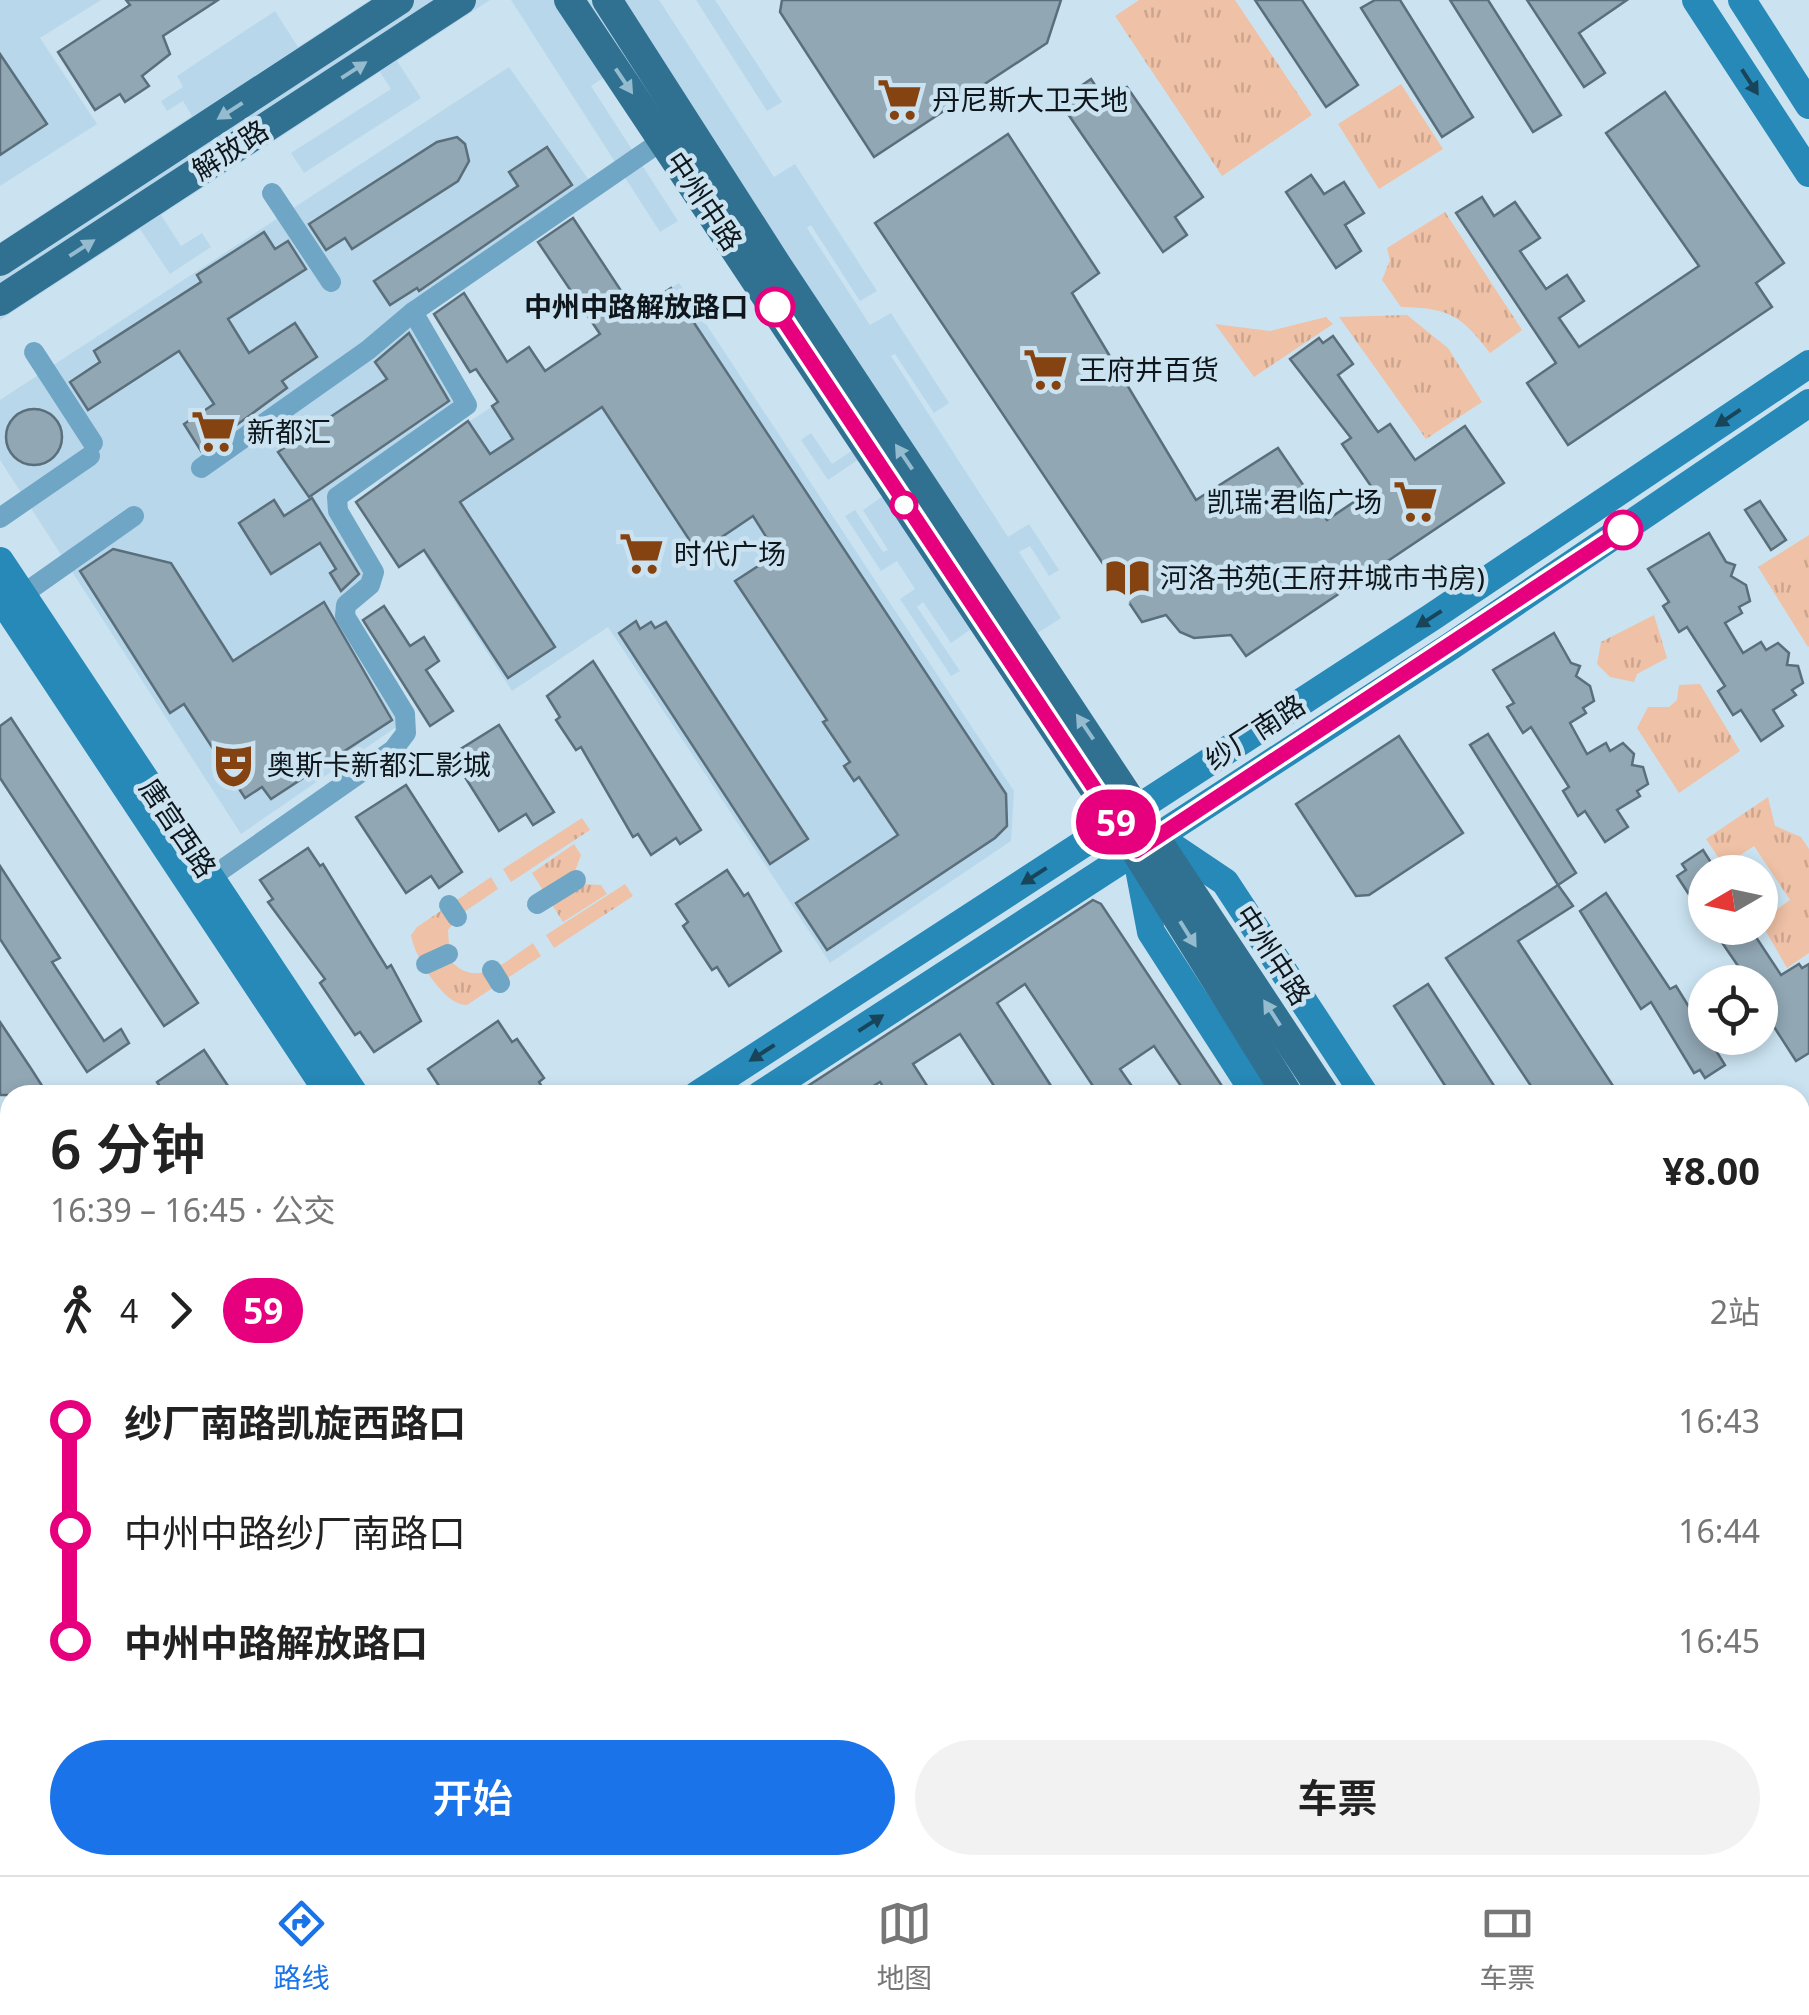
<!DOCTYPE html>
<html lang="zh">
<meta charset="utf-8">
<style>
body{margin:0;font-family:"Noto Sans","Noto Sans SC",sans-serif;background:#f2f2f2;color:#222;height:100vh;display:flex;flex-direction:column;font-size:38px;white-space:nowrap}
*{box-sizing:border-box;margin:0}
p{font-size:32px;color:#767676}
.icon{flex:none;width:55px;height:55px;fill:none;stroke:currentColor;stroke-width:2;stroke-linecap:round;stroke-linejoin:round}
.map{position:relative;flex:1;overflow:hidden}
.side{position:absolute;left:0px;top:1085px;width:1810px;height:790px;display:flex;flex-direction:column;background:#fff;border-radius:30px 30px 0 0;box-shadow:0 5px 15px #0003}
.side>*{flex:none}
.badge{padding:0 20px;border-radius:32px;font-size:35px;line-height:65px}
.needle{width:65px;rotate:261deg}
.fabs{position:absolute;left:1688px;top:855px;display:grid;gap:20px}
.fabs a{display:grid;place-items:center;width:90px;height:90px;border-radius:50%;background:#fff;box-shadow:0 5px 15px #0003;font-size:50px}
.map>.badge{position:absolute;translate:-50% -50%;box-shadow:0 0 0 5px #fff}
.legs{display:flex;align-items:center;gap:15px;height:110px;padding:0 50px;font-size:32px}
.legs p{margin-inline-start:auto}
.head{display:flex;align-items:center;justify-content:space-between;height:170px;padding:0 50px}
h1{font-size:55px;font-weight:600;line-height:75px}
.primary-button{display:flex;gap:20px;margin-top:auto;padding:20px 50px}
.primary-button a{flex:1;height:115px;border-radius:60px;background:#1a73e8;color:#fff;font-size:40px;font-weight:600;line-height:115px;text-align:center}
.primary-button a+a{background:#f2f2f2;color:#222}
ul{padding:0 50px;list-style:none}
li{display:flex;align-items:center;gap:35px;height:110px;font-size:38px}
li i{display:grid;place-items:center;width:15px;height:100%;margin:0 12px;background:currentColor}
li i::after{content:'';width:25px;height:25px;margin:-12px;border:8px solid;border-radius:50%;background:#fff}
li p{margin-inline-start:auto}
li:first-child i{background:linear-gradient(#0000 50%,currentColor 0)}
li:last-child i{background:linear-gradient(currentColor 50%,#0000 0)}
.menu{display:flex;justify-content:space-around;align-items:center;height:140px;border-top:2px solid #e0e0e0;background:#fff;font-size:28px;color:#767676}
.menu a{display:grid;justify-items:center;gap:5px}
.menu .current{color:#1a73e8}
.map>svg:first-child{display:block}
.built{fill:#b8d7ea}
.grass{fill:url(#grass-tufts)}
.building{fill:#91a7b4;stroke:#5a6f7b;stroke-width:2.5}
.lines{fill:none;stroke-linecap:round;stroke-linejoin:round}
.primary-tunnel{stroke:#afc4d1;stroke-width:30;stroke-dasharray:30 15;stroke-linecap:butt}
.street{stroke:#6fa6c5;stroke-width:20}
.secondary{stroke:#2689b7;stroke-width:28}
.primary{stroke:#307191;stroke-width:30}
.oneway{fill:#95bbcf}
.oneway2{fill:#18455a}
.line-1-casing{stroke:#fff;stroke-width:22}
.line-1{stroke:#e6007e;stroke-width:15}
.stop-1-dot{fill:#fff;stroke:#e6007e;stroke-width:5}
.labels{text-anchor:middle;stroke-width:9;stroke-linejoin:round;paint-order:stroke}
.poi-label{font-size:28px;fill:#0f171c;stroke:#cbe3f1;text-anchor:start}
.street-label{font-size:28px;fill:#0f171c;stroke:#cbe3f1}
.stop-label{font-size:28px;font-weight:bold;fill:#0f171c;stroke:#cbe3f1;text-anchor:end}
</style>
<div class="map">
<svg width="1809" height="1875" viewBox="0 0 1809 1875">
<defs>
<pattern id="grass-tufts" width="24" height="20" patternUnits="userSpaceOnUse" patternTransform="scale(2.5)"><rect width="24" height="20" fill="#efc1a6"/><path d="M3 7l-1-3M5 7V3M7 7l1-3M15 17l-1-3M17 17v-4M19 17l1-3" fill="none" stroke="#cca58e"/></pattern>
</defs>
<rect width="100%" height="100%" fill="#cbe3f1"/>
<g class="built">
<path d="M 0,0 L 101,0 L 40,38 L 97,124 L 0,186 Z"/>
<path d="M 370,0 L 490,0 L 397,61 L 421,98 L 304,173 L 291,153 L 391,89 L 380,72 L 161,215 L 181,246 L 202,233 L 211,247 L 170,274 L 140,229 L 0,320 L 0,242 L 192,116 L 183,101 L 167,111 L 161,101 L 183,87 L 177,76 L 275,11 L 298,47 Z"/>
<path d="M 511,0 L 659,0 L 774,177 L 795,164 L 877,291 L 860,301 L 811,225 L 807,228 L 870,325 L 891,313 L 949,403 L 934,413 L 895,354 L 891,356 L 1008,537 L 1029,524 L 1059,570 L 1049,576 L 1030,546 L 1019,552 L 1061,618 L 996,660 L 974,627 L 951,643 L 923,602 L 917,607 L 960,671 L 951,676 L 900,599 L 915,589 L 897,561 L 881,571 L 845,516 L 855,510 L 883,552 L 888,550 L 863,510 L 886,494 L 862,457 L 828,480 L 801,440 L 811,433 L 832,464 L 856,448 L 609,74 L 591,86 L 678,221 L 660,232 Z"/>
<path d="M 696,0 L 715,0 L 782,102 L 767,111 Z"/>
<path d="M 509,67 L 593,186 L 413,312 L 467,405 L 337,497 L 383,575 L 337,603 L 405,721 L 241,834 L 0,460 L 0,400 Z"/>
<path d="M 679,283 L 1014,791 L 1011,841 L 830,963 L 608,627 L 512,691 L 378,482 Z"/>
<path d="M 1118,1865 L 1244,1865 L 1229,1875 L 1124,1875 Z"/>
</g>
<g class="grass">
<path d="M 1139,0 L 1235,0 L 1312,115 L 1222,176 L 1115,16 Z"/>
<path d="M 1401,84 L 1443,149 L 1379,189 L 1338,124 Z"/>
<path d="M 1445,212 L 1522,330 L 1490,353 C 1461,315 1449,308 1401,307 L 1382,280 L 1390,260 L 1387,248 Z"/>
<path d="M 1407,315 L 1448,348 L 1482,402 L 1426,439 L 1339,317 Z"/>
<path d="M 1326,317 L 1333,324 L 1254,377 L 1215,324 L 1270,331 Z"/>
<path d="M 1809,535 L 1809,646 L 1808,647 L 1758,567 Z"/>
<path d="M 1654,615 L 1667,658 L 1637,674 L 1634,682 L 1610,677 L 1597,664 L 1601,642 Z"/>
<path d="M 1700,684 L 1740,751 L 1679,793 L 1637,728 L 1648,707 L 1669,707 L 1677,700 L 1679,685 Z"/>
<path d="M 1768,797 L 1775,826 L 1801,837 L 1809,849 L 1809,953 L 1787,968 L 1760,921 L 1790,900 L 1754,846 L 1724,866 L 1706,839 Z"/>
<path d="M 582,818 L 590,830 L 511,882 L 503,869 Z"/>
<path d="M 574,844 L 581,855 L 574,874 L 581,884 L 601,885 L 607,894 L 563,922 L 532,873 Z"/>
<path d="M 491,877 L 498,889 L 461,914 L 448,930 L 450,960 C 477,991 507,960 533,943 L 541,956 L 467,1005 C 444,1006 414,956 411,935 L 417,927 Z"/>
<path d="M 625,884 L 633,896 L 554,948 L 546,935 Z"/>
<path d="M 10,1168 L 10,1292 L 4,1296 L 0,1289 L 0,1174 Z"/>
</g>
<g class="building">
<path d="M 126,0 L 218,0 L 163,36 L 170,54 L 142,76 L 149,86 L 125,102 L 120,94 L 95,110 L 58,52 L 130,5 Z"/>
<path d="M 782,0 L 1061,0 L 1047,43 L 874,157 L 780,12 Z"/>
<path d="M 1255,0 L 1302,0 L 1358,85 L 1326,107 Z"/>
<path d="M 1375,0 L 1400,0 L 1473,117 L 1442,137 L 1361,8 Z"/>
<path d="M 1450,0 L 1488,0 L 1561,115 L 1533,132 Z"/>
<path d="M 1527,0 L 1627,0 L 1579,33 L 1605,73 L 1584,87 Z"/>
<path d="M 0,54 L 47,124 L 0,155 Z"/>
<path d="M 1091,79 L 1106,102 L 1127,87 L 1203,197 L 1175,217 L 1187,235 L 1163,252 L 1059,101 Z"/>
<path d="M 1665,92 L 1784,263 L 1756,283 L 1772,307 L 1568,445 L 1527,383 L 1556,363 L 1456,213 L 1482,197 L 1494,216 L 1515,202 L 1540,238 L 1520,251 L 1546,289 L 1567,275 L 1584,301 L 1559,318 L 1579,347 L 1699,266 L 1606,133 Z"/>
<path d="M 1008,134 L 1099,273 L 1072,293 L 1196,500 L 1278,448 L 1327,520 L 1373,489 L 1342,444 L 1351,438 L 1290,359 L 1319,338 L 1323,343 L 1333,336 L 1353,364 L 1338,375 L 1378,432 L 1390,424 L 1415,460 L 1465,426 L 1504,483 L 1246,656 L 1231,635 L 1194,638 L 1180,632 L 1166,615 L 1142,622 L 875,223 Z"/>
<path d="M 457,137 L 465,144 L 469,161 L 458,181 L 352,249 L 345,238 L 326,250 L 309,224 L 437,142 Z"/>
<path d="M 547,147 L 572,185 L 419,291 L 417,288 L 390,305 L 374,281 L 518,186 L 509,172 Z"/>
<path d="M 1311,175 L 1324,194 L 1344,182 L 1364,213 L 1345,225 L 1361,251 L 1336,268 L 1286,192 Z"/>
<path d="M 573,218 L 635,312 L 671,288 L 1006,794 L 1007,826 L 995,838 L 827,950 L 796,903 L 898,835 L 859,777 L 854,781 L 844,766 L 850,762 L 823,722 L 827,720 L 735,581 L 777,554 L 753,516 L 698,553 L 602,407 L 460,502 L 555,647 L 508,678 L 424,550 L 399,567 L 356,502 L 468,421 L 490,454 L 513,439 L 492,406 L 498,402 L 476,369 L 470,372 L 434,314 L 464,293 L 507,362 L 529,347 L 545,371 L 600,334 L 538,242 Z"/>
<path d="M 264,232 L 275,249 L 288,241 L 306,269 L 228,319 L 249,353 L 295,323 L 317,357 L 282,381 L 287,388 L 201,451 L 184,424 L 214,404 L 179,351 L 88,410 L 70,382 L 100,362 L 94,351 L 201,282 L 197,275 Z"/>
<path d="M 409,333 L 449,401 L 309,497 L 278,452 L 387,379 L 375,362 Z"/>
<circle cx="34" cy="437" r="28"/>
<path d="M 312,498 L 359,574 L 341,591 L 330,573 L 336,569 L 320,543 L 271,574 L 239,523 L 274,500 L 284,516 Z"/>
<path d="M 1760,501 L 1786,540 L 1771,550 L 1745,510 Z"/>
<path d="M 1709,533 L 1726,562 L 1735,565 L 1731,576 L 1746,585 L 1750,601 L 1739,607 L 1742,613 L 1725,623 L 1743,653 L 1761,642 L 1766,650 L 1778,643 L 1789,653 L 1787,665 L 1798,666 L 1803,683 L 1792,690 L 1796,695 L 1773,710 L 1783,726 L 1761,741 L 1741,710 L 1733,715 L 1718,691 L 1725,686 L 1687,627 L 1679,632 L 1663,606 L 1669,602 L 1648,569 Z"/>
<path d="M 113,549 L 171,563 L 233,661 L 324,602 L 392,720 L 271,799 L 262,787 L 245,798 L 184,704 L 170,713 L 80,571 Z"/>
<path d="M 384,606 L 410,646 L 424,637 L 439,661 L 426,670 L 453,711 L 430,726 L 363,620 Z"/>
<path d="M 636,621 L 640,629 L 651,622 L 655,628 L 666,622 L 808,839 L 770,864 L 619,633 Z"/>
<path d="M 1554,633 L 1571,663 L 1580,666 L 1576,676 L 1590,686 L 1594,701 L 1583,708 L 1586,713 L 1570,723 L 1587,754 L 1606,743 L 1610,751 L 1623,743 L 1634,754 L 1632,765 L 1643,767 L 1648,784 L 1637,791 L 1640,796 L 1617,810 L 1628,827 L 1605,842 L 1585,811 L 1578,816 L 1563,791 L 1569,787 L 1531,727 L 1523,733 L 1507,707 L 1514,703 L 1493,670 Z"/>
<path d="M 593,661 L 701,830 L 680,844 L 676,838 L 651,855 L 638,834 L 633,837 L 581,747 L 576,750 L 556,720 L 560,717 L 547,696 Z"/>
<path d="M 11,718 L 198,1003 L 164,1026 L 0,778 L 0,726 Z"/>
<path d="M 499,725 L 554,812 L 533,825 L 526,814 L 499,831 L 451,755 Z"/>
<path d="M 1488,734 L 1576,873 L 1558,885 L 1470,745 Z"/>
<path d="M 1399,736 L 1463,833 L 1369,895 L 1356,896 L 1296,804 Z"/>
<path d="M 406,785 L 462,872 L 439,888 L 431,876 L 406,893 L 356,817 Z"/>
<path d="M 308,848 L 320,866 L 323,864 L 387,968 L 391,965 L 421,1021 L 374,1052 L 360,1032 L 355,1035 L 320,983 L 325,979 L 268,902 L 273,899 L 260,880 Z"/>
<path d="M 1703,850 L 1717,872 L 1705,872 L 1705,919 L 1677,876 L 1686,870 L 1682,864 Z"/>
<path d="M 0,866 L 60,958 L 52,962 L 104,1041 L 121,1029 L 129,1043 L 87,1072 L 0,939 Z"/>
<path d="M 727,870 L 744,896 L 748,893 L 781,951 L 729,986 L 717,967 L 712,970 L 683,926 L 688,922 L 676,904 Z"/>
<path d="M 1558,885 L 1573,906 L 1518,941 L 1619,1095 L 1537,1095 L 1446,958 Z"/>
<path d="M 1606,893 L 1670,989 L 1676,986 L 1725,1065 L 1705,1078 L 1700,1070 L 1694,1073 L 1651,1002 L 1641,1009 L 1580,911 Z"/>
<path d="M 1093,900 L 1101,904 L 1228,1095 L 1187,1095 L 1154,1046 L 1120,1069 L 1138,1095 L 1099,1095 L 1025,984 L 997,1003 L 1057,1095 L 1000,1095 L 960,1034 L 913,1064 L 933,1095 L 889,1095 L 880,1082 L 859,1095 L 794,1095 Z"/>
<path d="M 1712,928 L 1750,928 L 1781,975 L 1799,964 L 1802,968 L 1809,964 L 1809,1053 L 1796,1061 L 1760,1005 L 1760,982 L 1749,982 Z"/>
<path d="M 1428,984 L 1500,1095 L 1451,1095 L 1394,1006 Z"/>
<path d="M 498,1021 L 512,1042 L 517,1039 L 544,1078 L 539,1082 L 547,1095 L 445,1095 L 428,1069 Z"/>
<path d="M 0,1022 L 30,1067 L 48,1095 L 0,1095 Z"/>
<path d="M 204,1050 L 234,1095 L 165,1095 L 157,1082 Z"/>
</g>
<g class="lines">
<g class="primary-tunnel">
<path d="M 1800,1817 L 1809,1831"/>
<path d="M 1793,1865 L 1800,1875"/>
</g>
<g class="street">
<path d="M 272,193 L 331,282"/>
<path d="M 34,352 L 93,443"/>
<path d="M 201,468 L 368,350 L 413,312"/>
<path d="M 0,518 L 90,456"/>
<path d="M 12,602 L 134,516"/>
<path d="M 200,885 L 393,750 L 406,733 L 405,714 L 345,616 L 346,605 L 370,585 L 374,572 L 338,511 L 337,497 L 467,405 L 413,312 L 663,140"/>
<path d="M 537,904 L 576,880"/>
<path d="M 449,905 L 457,917"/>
<path d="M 426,964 L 448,954"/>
<path d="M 492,970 L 500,983"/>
<path d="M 0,1850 L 10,1864"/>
</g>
<g class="secondary">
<path d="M 1696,0 L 1809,173"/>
<path d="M 1742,0 L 1809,105"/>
<path d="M 0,561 L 355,1095"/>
<path d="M 0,597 L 330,1095"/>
<path d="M 1158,837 L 1225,882 L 1365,1095"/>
<path d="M 1137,858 L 1151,932 L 1256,1095"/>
<path d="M 697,1095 L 1432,617 L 1809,364"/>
<path d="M 760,1095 L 1451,646 L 1809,403"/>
<path d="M 0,1561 L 10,1554"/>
<path d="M 0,1603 L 10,1596"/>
<path d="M 1800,1629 L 1809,1623"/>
<path d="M 1800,1653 L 1809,1647"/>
<path d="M 1800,1772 L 1809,1785"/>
<path d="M 833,1865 L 839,1875"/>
<path d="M 856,1865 L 862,1875"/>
<path d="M 1770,1865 L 1777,1875"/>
<path d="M 1449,1875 L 1464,1865"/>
</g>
<g class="primary">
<path d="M 569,0 L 1136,851 L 1288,1095"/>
<path d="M 607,0 L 776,264 L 1325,1095"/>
<path d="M 0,261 L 399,0"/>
<path d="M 0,301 L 461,0"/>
</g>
</g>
<defs><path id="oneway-solid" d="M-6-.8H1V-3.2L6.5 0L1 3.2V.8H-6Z" transform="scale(2.5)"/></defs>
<g class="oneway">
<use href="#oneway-solid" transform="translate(354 70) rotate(-33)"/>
<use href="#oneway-solid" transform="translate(624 81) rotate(56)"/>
<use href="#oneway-solid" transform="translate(230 111) rotate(147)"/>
<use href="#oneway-solid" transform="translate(82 248) rotate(-33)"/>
<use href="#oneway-solid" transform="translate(904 457) rotate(-124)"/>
<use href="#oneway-solid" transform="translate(1085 727) rotate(-124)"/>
<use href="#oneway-solid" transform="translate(1188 934) rotate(58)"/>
<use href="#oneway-solid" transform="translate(1272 1013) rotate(-123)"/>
</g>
<g class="oneway2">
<use href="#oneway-solid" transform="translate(1750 82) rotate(57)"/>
<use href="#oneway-solid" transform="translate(1728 418) rotate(146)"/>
<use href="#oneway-solid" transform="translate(1429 619) rotate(147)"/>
<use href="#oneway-solid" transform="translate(1034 876) rotate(147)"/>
<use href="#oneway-solid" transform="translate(871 1023) rotate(-33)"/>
<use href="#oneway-solid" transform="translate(762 1053) rotate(147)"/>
</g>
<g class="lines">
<defs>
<path id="line-1" d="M 775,307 L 1136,851 L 1623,530"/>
</defs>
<use href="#line-1" class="line-1-casing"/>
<use href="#line-1" class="line-1"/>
</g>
<defs>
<symbol id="supermarket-bare" viewBox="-9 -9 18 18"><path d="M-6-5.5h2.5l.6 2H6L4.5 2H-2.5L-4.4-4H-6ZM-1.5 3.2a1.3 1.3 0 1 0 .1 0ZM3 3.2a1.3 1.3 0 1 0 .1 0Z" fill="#854311" stroke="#cbe3f1" stroke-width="2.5" paint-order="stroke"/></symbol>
<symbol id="library-bare" viewBox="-9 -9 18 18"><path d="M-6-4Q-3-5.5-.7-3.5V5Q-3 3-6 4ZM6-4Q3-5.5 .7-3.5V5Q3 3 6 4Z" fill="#854311" stroke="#cbe3f1" stroke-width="2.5" paint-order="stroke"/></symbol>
<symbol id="theatre-bare" viewBox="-9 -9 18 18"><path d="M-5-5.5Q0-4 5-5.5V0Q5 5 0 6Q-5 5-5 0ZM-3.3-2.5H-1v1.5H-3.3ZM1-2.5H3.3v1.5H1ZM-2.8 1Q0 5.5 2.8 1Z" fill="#854311" stroke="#cbe3f1" stroke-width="2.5" paint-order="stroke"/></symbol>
</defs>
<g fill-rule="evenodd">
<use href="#supermarket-bare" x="868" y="68" width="63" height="63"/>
<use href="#supermarket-bare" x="1014" y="338" width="63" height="63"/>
<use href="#supermarket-bare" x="182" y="400" width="63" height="63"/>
<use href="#supermarket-bare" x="1384" y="470" width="63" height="63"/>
<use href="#supermarket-bare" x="610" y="522" width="63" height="63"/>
<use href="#library-bare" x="1096" y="546" width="63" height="63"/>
<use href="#theatre-bare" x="202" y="734" width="63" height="63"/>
</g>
<g class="stop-1-dot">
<circle cx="775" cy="307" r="18"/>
<circle cx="904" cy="505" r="12"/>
<circle cx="1623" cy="530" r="18"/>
</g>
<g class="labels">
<g class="poi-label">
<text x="932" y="110">丹尼斯大卫天地</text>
<text x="1079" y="380">王府井百货</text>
<text x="247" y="442">新都汇</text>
<text x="1382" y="512" text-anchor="end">凯瑞·君临广场</text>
<text x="674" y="564">时代广场</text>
<text x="1160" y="588">河洛书苑(王府井城市书房)</text>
<text x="267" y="775">奥斯卡新都汇影城</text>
</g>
<g class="street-label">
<text transform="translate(230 150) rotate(-33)" y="10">解放路</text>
<text transform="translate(704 201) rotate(56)" y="10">中州中路</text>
<text transform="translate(1255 732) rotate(-33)" y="10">纱厂南路</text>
<text transform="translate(178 828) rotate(56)" y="10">唐宫西路</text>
<text transform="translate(1273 955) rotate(57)" y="10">中州中路</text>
</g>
<g class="stop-label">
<text x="748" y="317">中州中路解放路口</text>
</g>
</g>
</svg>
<div class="fabs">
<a><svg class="needle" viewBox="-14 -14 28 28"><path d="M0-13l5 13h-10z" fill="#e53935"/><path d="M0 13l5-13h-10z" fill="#767676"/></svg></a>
<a><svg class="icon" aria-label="locate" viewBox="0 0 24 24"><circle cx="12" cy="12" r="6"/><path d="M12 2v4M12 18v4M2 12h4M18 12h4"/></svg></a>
</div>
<b class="badge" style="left:1116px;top:822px;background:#e6007e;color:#fff">59</b>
<section class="side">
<div class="head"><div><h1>6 分钟</h1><p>16:39 – 16:45 · 公交</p></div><b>¥8.00</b></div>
<div class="legs"><svg class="icon" aria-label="walk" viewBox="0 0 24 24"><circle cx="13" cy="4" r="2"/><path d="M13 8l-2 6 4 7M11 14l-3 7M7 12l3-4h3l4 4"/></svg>4<svg class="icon" aria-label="forward" viewBox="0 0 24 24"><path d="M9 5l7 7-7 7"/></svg><b class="badge" style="background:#e6007e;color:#fff">59</b><p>2站</p></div>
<ul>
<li><i style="color:#e6007e"></i><b>纱厂南路凯旋西路口</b><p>16:43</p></li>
<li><i style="color:#e6007e"></i><span>中州中路纱厂南路口</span><p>16:44</p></li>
<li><i style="color:#e6007e"></i><b>中州中路解放路口</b><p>16:45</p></li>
</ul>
<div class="primary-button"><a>开始</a><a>车票</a></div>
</section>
</div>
<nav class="menu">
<a class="current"><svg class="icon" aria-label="directions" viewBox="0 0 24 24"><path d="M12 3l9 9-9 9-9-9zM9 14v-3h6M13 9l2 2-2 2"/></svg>路线</a>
<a><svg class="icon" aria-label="map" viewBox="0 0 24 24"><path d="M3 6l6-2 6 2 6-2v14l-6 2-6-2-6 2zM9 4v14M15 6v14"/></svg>地图</a>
<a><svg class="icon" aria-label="tickets" viewBox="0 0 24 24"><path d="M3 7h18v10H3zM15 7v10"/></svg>车票</a>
</nav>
